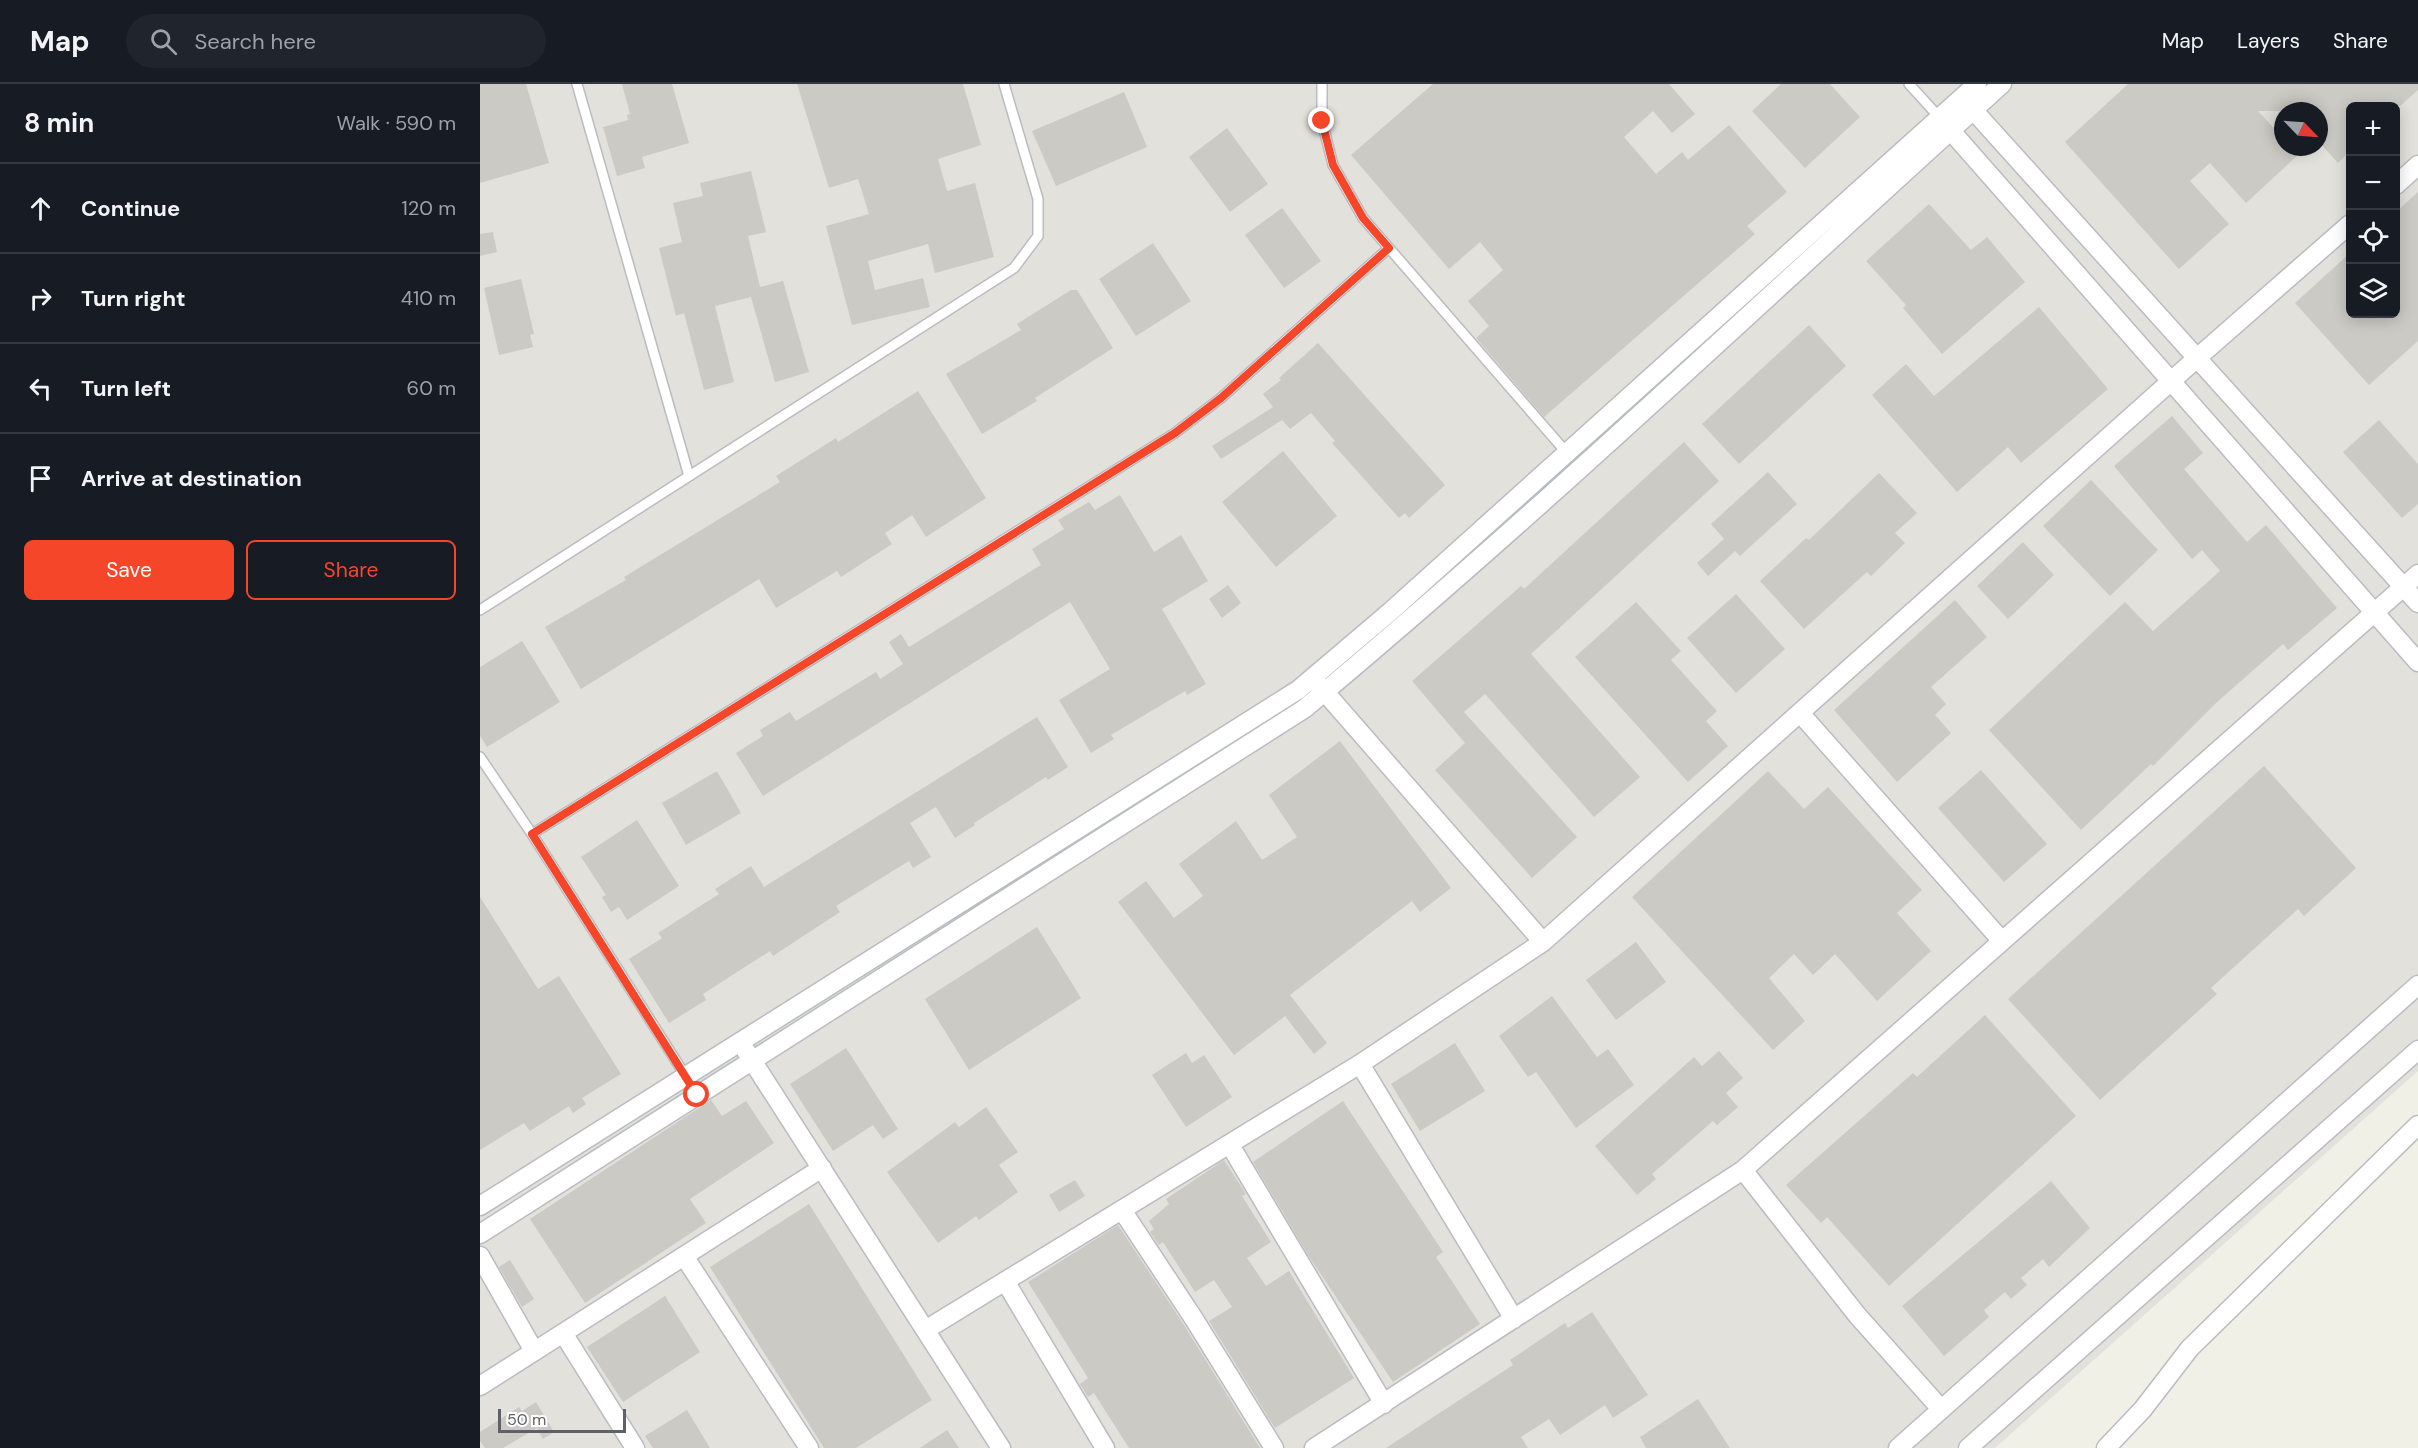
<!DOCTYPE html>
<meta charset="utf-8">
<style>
:root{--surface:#171b24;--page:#20242c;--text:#f1f3f6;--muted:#9ea1a6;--line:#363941;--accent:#f54629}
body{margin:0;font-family:"DM Sans",sans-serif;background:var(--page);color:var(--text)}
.controls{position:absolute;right:18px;top:18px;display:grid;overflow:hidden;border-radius:9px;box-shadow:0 3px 15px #0003}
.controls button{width:54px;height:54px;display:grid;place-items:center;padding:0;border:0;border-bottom:2px solid var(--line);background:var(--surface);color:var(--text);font:30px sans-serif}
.compass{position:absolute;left:1794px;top:18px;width:54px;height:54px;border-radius:50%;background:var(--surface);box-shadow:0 3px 15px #0003;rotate:115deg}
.scale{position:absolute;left:18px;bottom:15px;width:128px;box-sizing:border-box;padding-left:6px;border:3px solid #5e6268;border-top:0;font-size:16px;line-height:21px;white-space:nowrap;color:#5e6268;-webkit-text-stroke:4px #fff;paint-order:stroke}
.stop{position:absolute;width:18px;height:18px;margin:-14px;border:4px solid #f54629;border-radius:50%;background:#fff}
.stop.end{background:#f54629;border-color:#fff;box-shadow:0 2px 6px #0008}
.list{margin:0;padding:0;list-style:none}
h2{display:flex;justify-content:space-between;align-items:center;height:78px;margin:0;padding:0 24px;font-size:26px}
h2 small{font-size:20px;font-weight:400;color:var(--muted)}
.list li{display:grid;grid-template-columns:39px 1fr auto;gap:18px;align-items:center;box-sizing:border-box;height:90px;padding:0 24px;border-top:2px solid var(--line)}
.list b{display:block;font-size:22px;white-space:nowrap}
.list em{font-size:20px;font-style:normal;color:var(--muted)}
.actions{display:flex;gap:12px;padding:18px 24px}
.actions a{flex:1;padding:14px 0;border:2px solid var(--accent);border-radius:9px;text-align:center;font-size:21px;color:var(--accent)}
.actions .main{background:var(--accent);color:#fff}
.icon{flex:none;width:33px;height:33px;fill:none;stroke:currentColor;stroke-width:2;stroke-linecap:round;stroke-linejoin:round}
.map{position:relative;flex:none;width:1938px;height:1364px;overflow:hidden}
header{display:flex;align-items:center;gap:36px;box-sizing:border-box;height:84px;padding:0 30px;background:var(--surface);border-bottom:2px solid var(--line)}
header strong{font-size:28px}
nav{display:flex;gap:33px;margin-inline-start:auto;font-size:21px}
.search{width:420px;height:54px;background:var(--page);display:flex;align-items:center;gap:15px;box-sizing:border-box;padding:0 21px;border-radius:33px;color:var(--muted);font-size:22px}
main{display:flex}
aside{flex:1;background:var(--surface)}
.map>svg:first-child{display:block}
.industrial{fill:#e2e1db;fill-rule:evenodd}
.building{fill:#cccac4}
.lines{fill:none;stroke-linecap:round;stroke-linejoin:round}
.lane-casing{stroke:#b9bcc1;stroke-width:12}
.street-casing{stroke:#b9bcc1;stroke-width:21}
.lane{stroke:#fff;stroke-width:9}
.street{stroke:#fff;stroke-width:18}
.route{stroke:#f54629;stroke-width:8}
</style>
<header>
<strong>Map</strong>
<div class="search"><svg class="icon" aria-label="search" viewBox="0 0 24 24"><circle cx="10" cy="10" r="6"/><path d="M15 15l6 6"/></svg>Search here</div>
<nav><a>Map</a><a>Layers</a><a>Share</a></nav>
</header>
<main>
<aside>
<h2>8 min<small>Walk · 590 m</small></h2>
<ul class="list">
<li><svg class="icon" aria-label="ahead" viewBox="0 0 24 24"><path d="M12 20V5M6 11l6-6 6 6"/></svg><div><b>Continue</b></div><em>120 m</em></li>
<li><svg class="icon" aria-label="right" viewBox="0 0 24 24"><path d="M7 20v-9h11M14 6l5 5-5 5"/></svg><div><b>Turn right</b></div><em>410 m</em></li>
<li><svg class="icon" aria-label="left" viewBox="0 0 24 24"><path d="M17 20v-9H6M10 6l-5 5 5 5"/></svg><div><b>Turn left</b></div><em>60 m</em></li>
<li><svg class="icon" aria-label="arrive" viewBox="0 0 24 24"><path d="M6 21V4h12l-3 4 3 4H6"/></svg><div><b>Arrive at destination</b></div></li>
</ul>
<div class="actions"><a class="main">Save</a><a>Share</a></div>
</aside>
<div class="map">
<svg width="1938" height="1364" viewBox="0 0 1938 1364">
<rect width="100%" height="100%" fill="#f1f0e7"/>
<path class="industrial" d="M0,0H1938V987L1515,1364H0ZM1870,22H1916V230H1870ZM1803,27H1839V63H1803Z"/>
<path class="building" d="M0,0H46L69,79L0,99Z
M142,0H192L209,59L162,73L165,84L137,92L123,43L148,36L147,31L150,30Z
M317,0H483L501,61L458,75L467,107L495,99L514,173L455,189L448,160L388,177L395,206L443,194L450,223L372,241L346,142L389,130L378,95L349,104Z
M953,0H1189L1215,30L1192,49L1173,27L1144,53L1176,90L1202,68L1208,76L1249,41L1307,108L1267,142L1275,150L1064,333L996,254L1009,242L988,217L1023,186L1000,158L969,185L871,71Z
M1301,0H1350L1380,33L1325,84L1272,27Z
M1648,0H1938V6L1920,22H1870V67L1858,79L1839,58V27H1778L1803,54V63H1811L1818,71L1766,119L1730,79L1710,97L1749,140L1699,185L1585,58Z
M644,8L667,63L576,102L552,47Z
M747,44L788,100L750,128L709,73Z
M271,87L286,148L268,152L280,203L303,197L329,288L295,298L271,213L235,222L254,298L224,306L204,229L196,232L179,164L202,158L193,119L223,112L220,99Z
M1938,108V257L1889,301L1815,219L1870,169V230H1916V128Z
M1449,120L1491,166L1507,153L1545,198L1462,270L1423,224L1426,221L1386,177Z
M802,124L841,177L804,204L765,151Z
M13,148L17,168L0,172V150Z
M673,159L711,217L656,252L619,195Z
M41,195L54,250L50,251L53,263L19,271L4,204Z
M591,206H597L633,264L555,314L557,317L502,350L466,290L541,246L537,240Z
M1559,223L1628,305L1541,379L1528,363L1477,408L1392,311L1426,280L1454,312Z
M1329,241L1366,282L1259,380L1222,340Z
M838,259L965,401L929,434L925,429L919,434L852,359L855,357L831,329L810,345L802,336L741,375L732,362L793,323L783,310L801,296L799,294Z
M438,307L506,414L446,453L432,431L405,449L412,460L361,493L357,487L296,524L279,495L101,605L65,543L146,496L144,493L300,398L296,392L356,354L358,358Z
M1692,332L1723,369L1704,385L1767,458L1786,441L1857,524L1808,566L1803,560L1736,619L1673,682L1671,680L1601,746L1509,646L1645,518L1673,547L1740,487L1722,466L1712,475L1634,382Z
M1899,336L1938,380V420L1922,434L1863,368Z
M1204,358L1239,397L1051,570L1160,693L1114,733L1005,610L984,628L1097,753L1052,794L955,686L985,659L932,597L1041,502L1044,505Z
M803,367L857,432L796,483L742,418Z
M1288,388L1317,420L1260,472L1255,467L1228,492L1217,479L1244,455L1231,440Z
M1399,389L1437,429L1415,449L1425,459L1391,492L1387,488L1324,545L1280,497L1326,454L1329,456Z
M1611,396L1678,466L1630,512L1563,442Z
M640,411L674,468L701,451L728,497L682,525L726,600L707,611L705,607L631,651L634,655L611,669L579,616L630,585L590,518L283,712L256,669L283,652L280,646L310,628L316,637L396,588L400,595L423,580L409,558L421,550L429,563L561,481L552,465L584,445L578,436L609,418L615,426Z
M1543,458L1574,491L1528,535L1497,502Z
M748,501L761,519L742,534L729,515Z
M1256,510L1305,565L1256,609L1207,554Z
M1475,516L1507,553L1451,603L1466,620L1455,631L1471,649L1417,698L1354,626Z
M1156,518L1201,567L1191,576L1237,627L1226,637L1248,662L1208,698L1095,573Z
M42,557L80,618L7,663L0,652V583Z
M557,633L588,683L568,696L566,693L494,739L495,741L475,754L456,723L430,739L451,773L433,784L429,777L356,822L360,828L293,872L290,867L223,910L226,916L189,939L149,875L182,854L178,849L239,810L235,805L271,782L284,803Z
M860,657L971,804L940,828L932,817L810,911L847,959L834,970L805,932L754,971L638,818L666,797L694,834L723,812L699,780L756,737L782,776L817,753L789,711Z
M1784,682L1876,784L1824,832L1818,825L1731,904L1737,910L1620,1016L1528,915Z
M1501,686L1567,760L1524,798L1458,724Z
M237,687L261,729L206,761L182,719Z
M1288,687L1324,725L1348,703L1442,806L1417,829L1451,867L1397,917L1355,870L1333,891L1314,870L1289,894L1325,937L1293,966L1152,813Z
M157,736L199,802L147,836L139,823L131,828L122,813L126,811L101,773Z
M0,813L58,905L79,892L141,990L102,1014L106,1020L93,1029L89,1022L50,1047L44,1039L0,1066Z
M557,843L601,914L489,986L445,915Z
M1156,858L1186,898L1136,936L1106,896Z
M1072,912L1117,973L1128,965L1154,1001L1096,1044L1056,988L1048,993L1019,952Z
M1505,931L1596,1032L1409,1202L1347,1133L1341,1139L1306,1101L1433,989L1437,993Z
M975,959L1005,1007L940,1047L911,1000Z
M366,964L418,1045L403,1055L393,1041L353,1067L310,1000Z
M1239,967L1263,994L1246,1009L1258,1023L1237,1041L1233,1037L1172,1090L1176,1095L1157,1111L1115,1062L1214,973L1222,982Z
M706,969L712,979L724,971L752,1013L706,1043L672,991Z
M231,1016L242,1032L266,1017L294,1059L210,1115L226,1139L105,1219L50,1135Z
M863,1017L963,1168L956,1173L1000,1240L913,1298L828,1171L773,1078Z
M506,1023L538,1068L519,1081L538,1108L499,1136L496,1132L458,1159L407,1088L475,1038L479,1043Z
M744,1076L766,1110L762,1112L791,1158L767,1174L786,1202L809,1187L874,1294L795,1344L729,1237L752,1223L734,1196L715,1208L683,1158L679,1161L670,1148L674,1145L669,1137L689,1120L686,1115Z
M595,1096L605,1112L579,1128L569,1111Z
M1571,1097L1610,1144L1569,1183L1563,1175L1541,1194L1547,1201L1531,1215L1525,1208L1504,1226L1509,1233L1464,1272L1422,1222Z
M329,1120L452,1316L376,1364H344L230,1183Z
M638,1141L704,1241L780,1364H649L614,1309L608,1313L600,1300L608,1294L548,1198Z
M30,1176L54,1215L42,1223L19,1183Z
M185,1212L220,1268L143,1318L107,1263Z
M1112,1228L1168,1311L1133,1334L1125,1321L1080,1351L1069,1335L1041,1353L1048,1364H906L1033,1281L1030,1276L1085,1239L1088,1244Z
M1218,1315L1250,1364H1166L1160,1353Z
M56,1318L74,1348L63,1355L57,1344L23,1364H5L0,1357V1348L39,1323L42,1327Z
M207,1326L230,1364H173L165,1352Z
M467,1346L479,1364H440Z"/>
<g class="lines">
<defs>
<path id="lane" d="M97,0L209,392
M842,0V37L853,81L883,134L1086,368
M1429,0L1459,33
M0,526L534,184L558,152V115L524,0
M0,673L52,750L217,1010
M52,750L695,349L741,314L909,164"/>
<path id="street" d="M1485,17L1938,519
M1464,39L1938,578
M1916,101L1938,81
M837,599L1063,858
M1320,629L1522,857
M266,967L521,1364
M880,980L1034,1235
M750,1061L904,1320
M1263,1086L1377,1231L1461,1325
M0,1122L818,606L911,527L1497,0
M642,1126L714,1235L794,1364
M0,1150L824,625C1064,425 1290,209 1522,0
M0,1172L54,1267
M204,1172L329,1364
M525,1197L625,1364
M447,1245L880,980L1063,858L1717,274L1870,140
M83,1249L155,1364
M0,1302L342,1084
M834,1364L1263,1086L1938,490
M1418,1364L1938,901
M1488,1364L1938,966
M1626,1364L1663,1325L1710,1264L1938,1041"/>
</defs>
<use href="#lane" class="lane-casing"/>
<use href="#street" class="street-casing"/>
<use href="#lane" class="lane"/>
<use href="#street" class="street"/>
</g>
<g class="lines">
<path class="route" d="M217,1011L52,750L695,349L741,314L909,164L883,134L853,81L842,37"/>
</g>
</svg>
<div class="controls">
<button>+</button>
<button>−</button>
<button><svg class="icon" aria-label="locate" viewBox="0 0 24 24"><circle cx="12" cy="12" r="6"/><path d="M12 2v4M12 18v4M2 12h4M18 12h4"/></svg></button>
<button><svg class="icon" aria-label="layers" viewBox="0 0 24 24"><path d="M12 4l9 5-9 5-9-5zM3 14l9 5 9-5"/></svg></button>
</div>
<svg class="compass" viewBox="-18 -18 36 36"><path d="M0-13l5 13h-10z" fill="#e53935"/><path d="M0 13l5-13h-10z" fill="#9ea1a6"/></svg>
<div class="scale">50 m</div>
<div class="stop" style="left:217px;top:1011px"></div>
<div class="stop end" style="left:842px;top:37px"></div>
</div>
</main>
